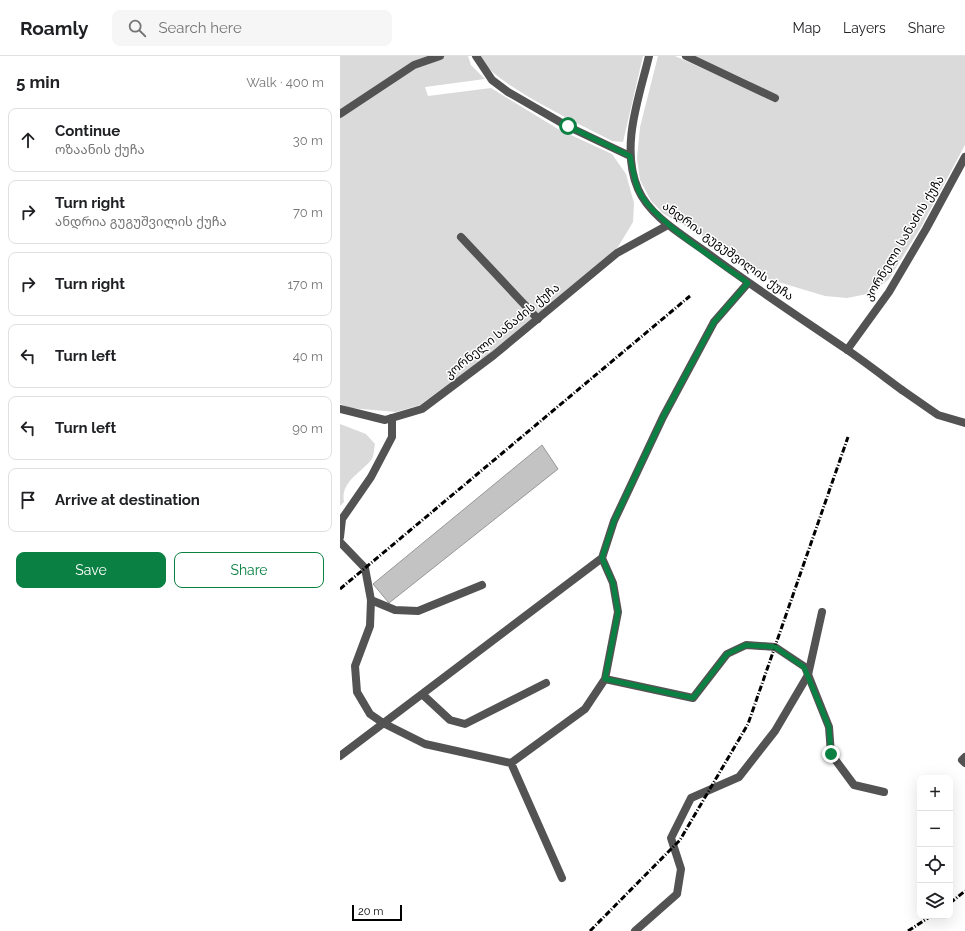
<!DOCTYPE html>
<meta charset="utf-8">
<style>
:root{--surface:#fff;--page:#f6f6f6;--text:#202124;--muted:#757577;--line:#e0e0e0;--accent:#0b8043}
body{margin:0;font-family:Raleway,"Noto Sans Georgian",sans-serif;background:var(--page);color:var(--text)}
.controls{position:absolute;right:12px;bottom:12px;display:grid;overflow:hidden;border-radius:8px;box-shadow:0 4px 16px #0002}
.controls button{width:36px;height:36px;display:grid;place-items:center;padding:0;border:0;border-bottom:1px solid var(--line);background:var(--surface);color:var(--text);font:20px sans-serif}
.scale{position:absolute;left:12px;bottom:10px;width:50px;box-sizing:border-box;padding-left:4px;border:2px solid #000;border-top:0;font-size:11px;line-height:14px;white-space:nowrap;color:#000;-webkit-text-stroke:3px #fff;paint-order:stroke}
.stop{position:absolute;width:12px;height:12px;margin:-9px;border:3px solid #0b8043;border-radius:50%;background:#fff}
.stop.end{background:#0b8043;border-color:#fff;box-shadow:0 1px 4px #0008}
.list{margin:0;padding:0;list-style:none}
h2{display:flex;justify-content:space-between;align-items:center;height:52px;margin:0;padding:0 16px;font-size:17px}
h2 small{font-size:13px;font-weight:400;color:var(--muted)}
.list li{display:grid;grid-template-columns:26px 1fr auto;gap:12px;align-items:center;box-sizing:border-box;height:64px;margin:0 8px 8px;padding:0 8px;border:1px solid var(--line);border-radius:8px}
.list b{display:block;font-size:15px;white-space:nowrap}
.list p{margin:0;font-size:13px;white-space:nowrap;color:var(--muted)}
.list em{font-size:13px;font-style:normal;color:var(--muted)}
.actions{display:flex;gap:8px;padding:12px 16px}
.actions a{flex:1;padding:9px 0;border:1px solid var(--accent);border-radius:8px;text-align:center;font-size:14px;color:var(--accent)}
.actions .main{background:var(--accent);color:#fff}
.icon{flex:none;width:22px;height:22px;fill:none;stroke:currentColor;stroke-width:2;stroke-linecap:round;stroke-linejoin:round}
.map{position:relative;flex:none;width:625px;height:875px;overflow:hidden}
header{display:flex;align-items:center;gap:24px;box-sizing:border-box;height:56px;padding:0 20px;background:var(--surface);border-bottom:1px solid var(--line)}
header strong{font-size:19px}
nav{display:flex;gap:22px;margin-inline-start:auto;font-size:14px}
.search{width:280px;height:36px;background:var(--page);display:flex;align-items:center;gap:10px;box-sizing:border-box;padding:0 14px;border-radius:8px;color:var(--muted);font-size:15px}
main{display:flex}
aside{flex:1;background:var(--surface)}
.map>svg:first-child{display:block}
.green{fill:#dadada}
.building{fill:#c3c3c3;stroke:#979797}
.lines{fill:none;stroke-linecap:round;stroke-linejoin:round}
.lane{stroke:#535353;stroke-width:8}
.street{stroke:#535353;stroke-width:8}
.rail{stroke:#000;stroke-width:3;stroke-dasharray:6 2 1 2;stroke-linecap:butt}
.route{stroke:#0b8043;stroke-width:5}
.labels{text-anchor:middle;stroke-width:3;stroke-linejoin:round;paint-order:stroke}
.street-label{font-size:12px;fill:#000;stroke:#fff}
</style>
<header>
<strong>Roamly</strong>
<div class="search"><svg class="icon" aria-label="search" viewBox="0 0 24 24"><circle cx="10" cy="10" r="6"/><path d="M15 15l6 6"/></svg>Search here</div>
<nav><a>Map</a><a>Layers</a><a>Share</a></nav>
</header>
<main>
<aside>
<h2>5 min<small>Walk · 400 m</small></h2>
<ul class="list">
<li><svg class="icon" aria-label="ahead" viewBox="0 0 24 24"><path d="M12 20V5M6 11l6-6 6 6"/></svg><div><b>Continue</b><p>ოზაანის ქუჩა</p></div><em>30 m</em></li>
<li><svg class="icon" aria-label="right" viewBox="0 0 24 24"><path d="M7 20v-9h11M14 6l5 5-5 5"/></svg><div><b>Turn right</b><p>ანდრია გუგუშვილის ქუჩა</p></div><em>70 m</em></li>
<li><svg class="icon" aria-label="right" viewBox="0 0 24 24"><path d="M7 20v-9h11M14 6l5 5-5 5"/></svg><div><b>Turn right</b></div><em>170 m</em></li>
<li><svg class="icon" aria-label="left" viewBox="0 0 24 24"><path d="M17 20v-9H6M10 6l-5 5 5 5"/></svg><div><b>Turn left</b></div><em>40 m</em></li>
<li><svg class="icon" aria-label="left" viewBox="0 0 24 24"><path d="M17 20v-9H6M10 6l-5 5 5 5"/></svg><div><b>Turn left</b></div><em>90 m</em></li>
<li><svg class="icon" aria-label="arrive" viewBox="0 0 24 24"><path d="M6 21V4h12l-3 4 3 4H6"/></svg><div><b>Arrive at destination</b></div></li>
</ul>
<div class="actions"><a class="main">Save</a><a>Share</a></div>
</aside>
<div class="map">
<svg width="625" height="875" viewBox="0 0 625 875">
<rect width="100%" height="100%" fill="#fff"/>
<path class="green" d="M0,0H128L131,9L145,23L85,31L88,40L151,32L218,73L272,98L286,118L294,147L293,166L278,191L149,298L80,349L56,356L10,352L0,348Z
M139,0H303L283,86L272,85C242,69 152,28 139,0Z
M318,0H335L408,33L411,26L355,0H625V89L581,171L549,223L532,237L507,242L485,240L425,222L384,192L324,158L311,145L300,124L297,102L300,71Z
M0,368L26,378L35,388C34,392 34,399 32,403C21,417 0,426 4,446L0,450Z"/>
<path class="building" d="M202,389L218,413L49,547L33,528Z"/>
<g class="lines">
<path class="lane" d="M346,0L435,42
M0,58L74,9L100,0
M121,181L198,263
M562,334L598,359L625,367
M0,481L2,463L31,421L52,381V362
M0,486L25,512L31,544L30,570L15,610L17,636L30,658L43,667L85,688L171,707L245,653L265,623L278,556L273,527L262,502
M31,544L55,554L78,555L142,529
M265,623L353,642L387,598L406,589L435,591L465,611L489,671L491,698L514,729L544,736
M82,638L110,664L125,668L206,627
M0,700L262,502L274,465L323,361L374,266L408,227
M625,701L622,704L625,707
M171,707L222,822"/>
<path class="street" d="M136,0L152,24L168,36L227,70L290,100
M309,0C299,42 280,91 298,133C310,161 343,179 366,196C412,230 459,261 506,293C525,306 543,320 562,334
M507,294L549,236L586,173L625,101
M0,353L45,364L82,353L154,299L277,197L328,169
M295,875L337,838L341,813L331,782L351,742L399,721L435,675L468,619L482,556"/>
<path class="rail" d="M0,533L350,240
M610,847L625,835
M250,875L340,784L408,668L508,381
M568,875L591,860"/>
</g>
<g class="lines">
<path class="route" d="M228,70L290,100C292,110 294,122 298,133C309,162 381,207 408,227L374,266L323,361L274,465L262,502L273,527L278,556L265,623L353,642L387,598L406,589L435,591L464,611L489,671L491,698"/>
</g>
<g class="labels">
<g class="street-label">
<text transform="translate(564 182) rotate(-59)" y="4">კორნელი სანაძის ქუჩა</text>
<text transform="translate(388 195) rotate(36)" y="4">ანდრია გუგუშვილის ქუჩა</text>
<text transform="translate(162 275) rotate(-39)" y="4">კორნელი სანაძის ქუჩა</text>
</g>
</g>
</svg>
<div class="controls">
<button>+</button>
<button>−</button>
<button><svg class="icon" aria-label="locate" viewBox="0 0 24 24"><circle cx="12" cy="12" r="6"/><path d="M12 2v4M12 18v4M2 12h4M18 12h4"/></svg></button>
<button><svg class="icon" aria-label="layers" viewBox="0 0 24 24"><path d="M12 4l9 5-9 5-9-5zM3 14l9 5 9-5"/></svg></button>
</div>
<div class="scale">20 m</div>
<div class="stop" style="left:228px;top:70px"></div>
<div class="stop end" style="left:491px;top:698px"></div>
</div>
</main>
